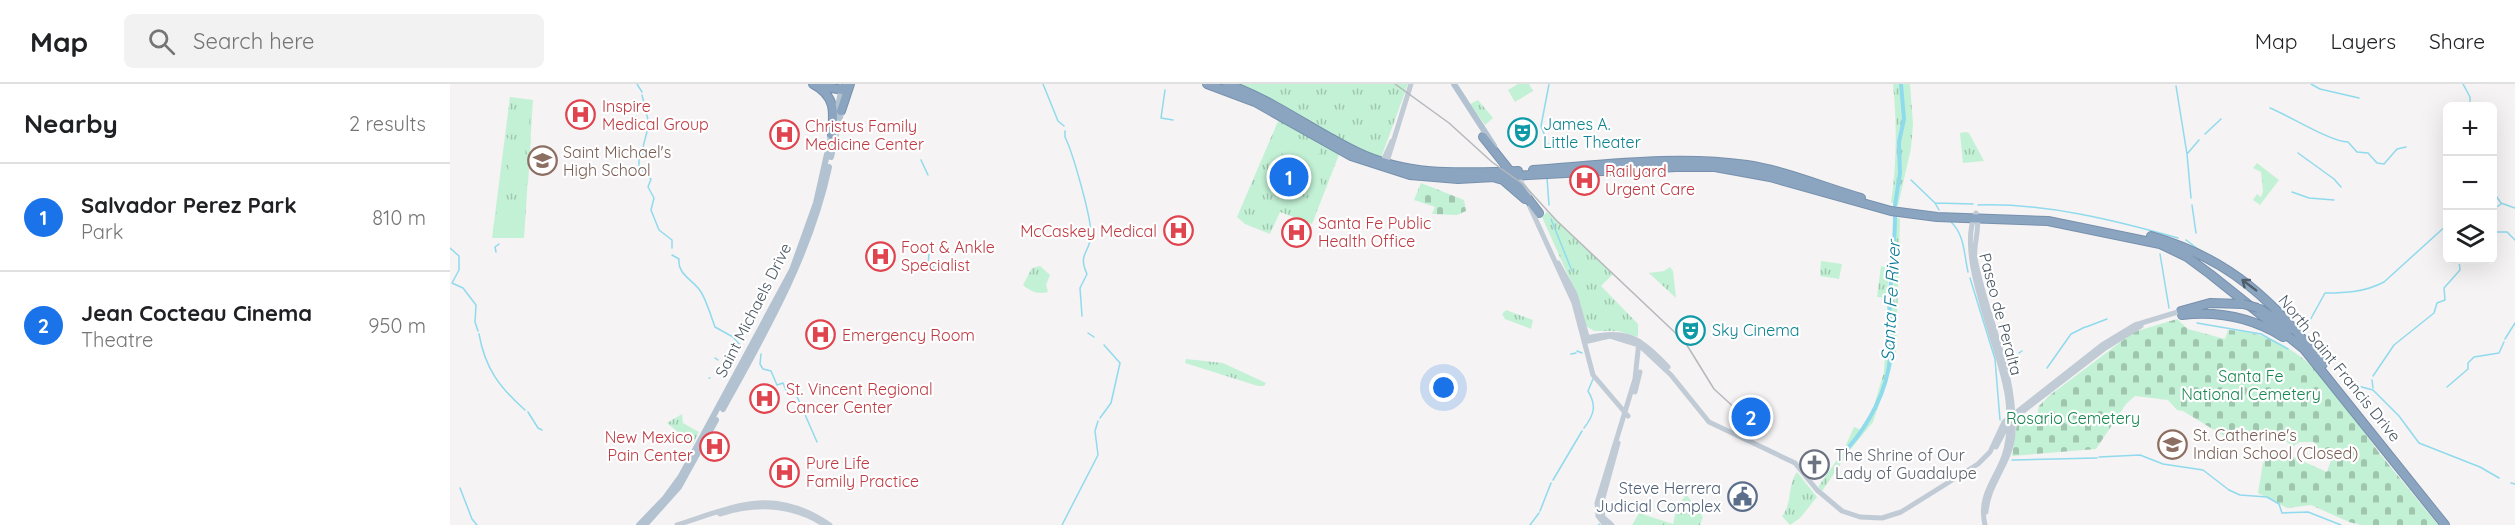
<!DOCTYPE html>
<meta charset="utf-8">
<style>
:root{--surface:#fff;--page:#f2f2f2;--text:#202124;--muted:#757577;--line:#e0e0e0;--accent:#1a73e8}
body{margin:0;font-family:Quicksand,sans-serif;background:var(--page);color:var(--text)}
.controls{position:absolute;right:18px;top:18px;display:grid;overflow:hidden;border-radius:9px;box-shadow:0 6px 24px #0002}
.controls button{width:54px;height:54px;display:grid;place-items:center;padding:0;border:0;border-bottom:2px solid var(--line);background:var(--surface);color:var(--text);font:30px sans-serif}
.you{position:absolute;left:994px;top:304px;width:21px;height:21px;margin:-15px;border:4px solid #fff;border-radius:50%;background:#1a73e8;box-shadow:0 0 0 9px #1a73e833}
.badge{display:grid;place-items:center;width:39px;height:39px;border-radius:50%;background:var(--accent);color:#fff;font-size:20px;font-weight:700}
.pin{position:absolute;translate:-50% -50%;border:3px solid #fff;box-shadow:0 2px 6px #0006}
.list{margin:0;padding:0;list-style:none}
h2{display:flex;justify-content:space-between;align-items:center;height:78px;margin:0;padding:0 24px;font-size:26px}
h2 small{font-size:20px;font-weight:400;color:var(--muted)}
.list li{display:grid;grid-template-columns:39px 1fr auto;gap:18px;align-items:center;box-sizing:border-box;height:108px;padding:0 24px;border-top:2px solid var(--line)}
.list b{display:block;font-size:22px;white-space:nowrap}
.list p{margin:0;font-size:20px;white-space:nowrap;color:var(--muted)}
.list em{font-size:20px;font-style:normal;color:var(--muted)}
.icon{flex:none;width:33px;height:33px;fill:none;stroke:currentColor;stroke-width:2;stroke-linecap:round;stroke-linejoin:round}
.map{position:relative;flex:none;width:2065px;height:441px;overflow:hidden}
header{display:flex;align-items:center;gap:36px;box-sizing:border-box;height:84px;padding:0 30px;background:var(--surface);border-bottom:2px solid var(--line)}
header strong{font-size:28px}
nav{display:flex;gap:33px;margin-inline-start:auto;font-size:21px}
.search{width:420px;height:54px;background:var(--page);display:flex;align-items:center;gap:15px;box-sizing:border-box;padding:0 21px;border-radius:9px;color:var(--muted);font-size:22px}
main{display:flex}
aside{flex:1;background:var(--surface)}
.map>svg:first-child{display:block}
.grass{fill:url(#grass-tufts)}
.cemetery{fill:url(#cemetery-stones)}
.garden{fill:#c3f1d5;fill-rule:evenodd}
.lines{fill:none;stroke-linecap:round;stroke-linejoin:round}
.stream{stroke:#90daee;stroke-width:1.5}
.river{stroke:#90daee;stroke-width:4}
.highway-casing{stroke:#7690ad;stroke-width:10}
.secondary{stroke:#c1cbd6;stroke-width:5}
.primary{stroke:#b3c2d1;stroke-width:6}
.highway{stroke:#8ba5c1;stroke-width:8}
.rail{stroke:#b5b8bd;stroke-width:1.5}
.highway-bridge-casing{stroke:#7690ad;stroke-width:10;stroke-linecap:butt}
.highway-bridge{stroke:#8ba5c1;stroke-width:8}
.oneway{stroke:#505e6b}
.labels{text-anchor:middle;stroke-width:4.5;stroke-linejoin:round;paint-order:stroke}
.health-label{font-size:16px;fill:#be3a42;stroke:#fff;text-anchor:start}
.culture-label{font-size:16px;fill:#0d838f;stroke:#fff;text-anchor:start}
.education-label{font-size:16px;fill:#785e54;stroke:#fff;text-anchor:start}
.street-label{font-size:16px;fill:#4a5661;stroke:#fff}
.park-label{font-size:16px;fill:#17864f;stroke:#fff}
.worship-label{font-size:16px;fill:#5b616d;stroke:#fff;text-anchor:start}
.service-label{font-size:16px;fill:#4e5e75;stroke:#fff;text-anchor:end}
.water-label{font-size:18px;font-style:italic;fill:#0c7c9b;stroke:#fff}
</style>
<header>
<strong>Map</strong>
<div class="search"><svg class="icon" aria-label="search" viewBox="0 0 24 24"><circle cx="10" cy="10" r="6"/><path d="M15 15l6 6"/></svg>Search here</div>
<nav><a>Map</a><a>Layers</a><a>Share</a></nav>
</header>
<main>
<aside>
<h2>Nearby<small>2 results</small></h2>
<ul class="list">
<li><span class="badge">1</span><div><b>Salvador Perez Park</b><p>Park</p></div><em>810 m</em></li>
<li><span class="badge">2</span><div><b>Jean Cocteau Cinema</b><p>Theatre</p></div><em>950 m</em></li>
</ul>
</aside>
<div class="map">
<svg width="2065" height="441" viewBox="0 0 2065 441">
<defs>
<pattern id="grass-tufts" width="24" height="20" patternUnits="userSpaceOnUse" patternTransform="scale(1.5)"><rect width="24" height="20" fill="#c3f1d5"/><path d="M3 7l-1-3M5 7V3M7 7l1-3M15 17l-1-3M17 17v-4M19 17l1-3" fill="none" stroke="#a0c6b0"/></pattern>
<pattern id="cemetery-stones" width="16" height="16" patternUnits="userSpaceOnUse" patternTransform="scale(1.5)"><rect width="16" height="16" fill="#c3f1d5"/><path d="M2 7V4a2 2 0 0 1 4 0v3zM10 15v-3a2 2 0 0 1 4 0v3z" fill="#a0c6b0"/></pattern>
</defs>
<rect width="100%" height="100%" fill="#f5f3f3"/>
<path class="grass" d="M781,0H958L931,74L890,68L862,140L830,128L820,150L795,140L787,133L829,35Z
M1068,0H1079L1083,7L1065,18L1058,6Z
M1443,0H1460L1463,40L1461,64L1448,122L1441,118C1447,80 1447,39 1443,0Z
M60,13L83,16L74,154H42Z
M1028,16L1043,34L1035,41L1020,20Z
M1516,48L1519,49L1534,77L1513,79L1510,49Z
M1807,79L1829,96L1810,121L1803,116L1807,110L1811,113L1813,107L1811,88L1803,84Z
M1097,128L1163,190L1151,202L1188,240V253L1168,247H1144L1136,242L1126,209L1092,133Z
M1443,132L1450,135L1446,269L1423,338L1400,366L1395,363L1404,343L1411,346L1422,328L1434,288L1438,206L1444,174Z
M1371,177L1392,180L1389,195L1370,192Z
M590,182L600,191L596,201L598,208C588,211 580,207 573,201L582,184Z
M1431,182L1440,184L1436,214L1427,213Z
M1220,183L1223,187L1226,214L1199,189L1214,187Z
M1056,226L1083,236L1081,245L1055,235L1052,230Z
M736,275L773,279L816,299L814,302H808L735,279Z
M232,330L233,339L249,348L243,360L217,339Z
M1394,366L1398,369L1372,407L1368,403Z
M1347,388L1367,413L1350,434L1340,441L1332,432C1343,419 1337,401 1347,388Z
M1236,410L1253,433L1250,441H1182L1189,429L1223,440L1226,427L1220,424L1223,417L1229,421Z"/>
<path class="cemetery" d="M971,99L1014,116L1016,127L1007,131L982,130L985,123L964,116Z
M1727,235L1738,245L1775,255L1778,246C1856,249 1889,314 1930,370C1949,394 1969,417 1988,441H1911L1899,438L1861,421L1837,424L1808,409L1813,379L1825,369L1841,372L1877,388L1881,376L1871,369L1864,358H1850L1843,362L1835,357L1795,351L1789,355L1774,352L1733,327L1727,326L1718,316L1685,312L1676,320L1646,365L1562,372L1567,339L1587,330L1589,322L1599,312L1684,248Z"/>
<path class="garden" d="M68,24L80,25L79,46L58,44L59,30Z
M63,48L71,47L81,53L78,100L67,103L58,100C50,89 52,55 63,48ZM70,49L78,57L76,93L71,100L72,95H59L60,99C52,90 54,59 62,50Z
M836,49L871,64L863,83L829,68Z
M59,56L76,57L74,94L58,93Z
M857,85C871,89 875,101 869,114L851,106Z
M850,111L867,119L861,129L848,135L841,131L846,112Z
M52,118L76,119L74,148L43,147L48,121Z"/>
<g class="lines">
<path class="stream" d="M187,0L192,8
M593,0L608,37L614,42
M1861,0L1870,5L1909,14
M2013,0L2020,13V22
M1726,2L1737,70
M715,6L711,34L723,36
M192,11L199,40L193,63L196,65L189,76V83L201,95L198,103L204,114L201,126L209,146L222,156V164
M1820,24C1840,32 1881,58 1898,58L1907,68L1918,69L1927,79L1934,80L1947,65L1956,63
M615,47V53C623,69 641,133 641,150C641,168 627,169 637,190L630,204L632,232
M1755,50L1771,35
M1098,60L1091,42L1099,0
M1848,69L1884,95L1891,103
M471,76L478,91
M1097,94L1099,121
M1461,96L1485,119L1523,120
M2042,106L2051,119L2065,124
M1842,108L1859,114L1884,116
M1741,114L1737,70L1749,56
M1485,119L1489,126
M1528,121C1596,119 1664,136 1728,154
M1742,121L1746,149
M2042,126L2051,120
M1101,135L1122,187
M1500,137C1515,150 1514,171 1518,188
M2042,148H2057L2065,156
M1736,156L1752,168
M0,164L9,172V186L2,199L13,204L26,221L25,238L28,247
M46,168L45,163L49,160
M479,170L478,180L485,184
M1710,170L1719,224
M222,171L229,175C227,191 244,196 251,208C257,218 261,232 265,243L283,253L291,262
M1789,190L1798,196
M1520,194L1545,275L1550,336
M1802,199L1837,230
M1859,238L1875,209C1896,209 1915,208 1934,198L1998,140
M1747,239L1811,250L1838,265
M1636,243L1657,235
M638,249L644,253
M29,250C35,284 49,303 75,326
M2055,255L2065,239
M1127,267L1132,269
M1569,269L1572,267
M311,270L310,280L313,285L321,287L327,301L333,299L336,306L346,310L367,358
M1121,270L1126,269
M265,274L268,276
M281,284V283
M1597,284L1621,250L1635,243
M1923,292L1944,261L1984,229L1987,219L1995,216L1994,204L2010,186L2009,176
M259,294H260
M1922,296L1923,304
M1897,299L1923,306L1949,332L1969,359L2030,383L2049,394
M1997,303L2018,285V279L2024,273L2049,269L2054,258
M78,328L88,344L92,346
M650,334L661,319L670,279L654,261
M1134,344C1144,331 1147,322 1138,307L1143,295
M1649,373L1690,371L1713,380L1753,386L1779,406L1790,411L1817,413L1829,420L1832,429L1858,428L1891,441
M1562,376L1647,374
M1103,396L1132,347
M2061,399L2065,400
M10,404L22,435L27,441
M1090,427L1101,399
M1149,440L1150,441
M612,441L648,371L645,347L648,337
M1080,441L1089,429"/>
<path class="river" d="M1449,58L1454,35L1451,0
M1445,121L1450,89L1449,59
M1398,364C1419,340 1437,307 1440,274C1442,252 1438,231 1440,209C1442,183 1445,158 1445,131"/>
<defs>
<path id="highway" d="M363,0C386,12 384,28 382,51
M757,0L805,18L901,72L960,91L1008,95L1226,83H1265L1320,93L1441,127L1487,133L1598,137L1710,160L1737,173L1760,190L1854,265L1995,441
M777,0C823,16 863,47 907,68C959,93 1012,89 1068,87
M371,2L393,6L397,0
M391,27L400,0
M1033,53L1060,87
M1083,86C1154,81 1226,71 1297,81C1336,87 1373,103 1411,114
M1059,90L1089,129
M1046,94L1053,96L1075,115
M1701,152C1779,174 1825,218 1873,280
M1810,225L1840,245
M1731,227L1760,219L1793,220
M1732,231C1768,227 1803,234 1833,253"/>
</defs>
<use href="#highway" class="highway-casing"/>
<path class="secondary" d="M932,79L942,57
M936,81L961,0
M1066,91L1079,110
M1080,123L1124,219L1143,291L1178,332
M1526,129C1504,172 1553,267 1558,317C1560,335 1560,355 1554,372C1545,397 1528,412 1535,441
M1527,133C1530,147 1523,160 1525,174C1536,234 1566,287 1563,350C1561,379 1538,399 1536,428
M1108,179L1125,210L1138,256
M1137,254C1176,244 1191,254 1218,283
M1134,258L1160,252L1189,261L1221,291L1259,338L1345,379L1367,406L1392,427L1410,433L1432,434L1451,428L1528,380L1540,368L1554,338L1652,261L1685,241L1731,227
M1185,308L1190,288
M1546,363L1559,338L1654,265L1691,242
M270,430C305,419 341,420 373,440
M227,441C286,422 323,402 380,441
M1155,441L1148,432L1147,419L1185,295L1189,257
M1162,441L1153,433L1151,421L1168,359"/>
<path class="primary" d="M1004,0L1044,62
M385,35L392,4
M381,73L392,24
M273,325C316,247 360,171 379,83
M189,441L215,414L231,392L342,186L366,119L382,48
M195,441L229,403L266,336"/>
<use href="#highway" class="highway"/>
<path class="rail" d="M945,0L999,39L1042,78L1074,101L1106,136L1235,258L1264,305L1299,337"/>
<defs>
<path id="highway-bridge" d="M1793,220L1808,224"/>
</defs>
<use href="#highway-bridge" class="highway-bridge-casing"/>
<use href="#highway-bridge" class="highway-bridge"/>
</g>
<defs><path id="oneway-shaft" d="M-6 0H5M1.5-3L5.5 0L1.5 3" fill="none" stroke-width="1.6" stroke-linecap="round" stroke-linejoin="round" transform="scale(1.5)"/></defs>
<use class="oneway" href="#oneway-shaft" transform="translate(1799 201) rotate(-143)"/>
<defs>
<symbol id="hospital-ring" viewBox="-11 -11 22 22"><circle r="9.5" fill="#fff" stroke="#e0444e" stroke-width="1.5"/><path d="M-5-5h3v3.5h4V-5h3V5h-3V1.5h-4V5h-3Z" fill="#e0444e"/></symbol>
<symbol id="theatre-ring" viewBox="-11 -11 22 22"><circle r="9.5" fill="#fff" stroke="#0f9aa8" stroke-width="1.5"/><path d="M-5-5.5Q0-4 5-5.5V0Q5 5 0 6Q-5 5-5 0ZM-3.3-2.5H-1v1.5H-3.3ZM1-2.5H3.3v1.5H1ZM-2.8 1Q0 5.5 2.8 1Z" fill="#0f9aa8"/></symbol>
<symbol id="school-ring" viewBox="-11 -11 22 22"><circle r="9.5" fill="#fff" stroke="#8d6e63" stroke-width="1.5"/><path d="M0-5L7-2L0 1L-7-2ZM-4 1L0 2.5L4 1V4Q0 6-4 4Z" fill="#8d6e63"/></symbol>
<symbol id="church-ring" viewBox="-11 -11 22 22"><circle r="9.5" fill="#fff" stroke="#6b7280" stroke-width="1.5"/><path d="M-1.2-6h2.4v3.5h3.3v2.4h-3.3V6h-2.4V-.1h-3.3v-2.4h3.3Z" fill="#6b7280"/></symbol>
<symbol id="civic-ring" viewBox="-11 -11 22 22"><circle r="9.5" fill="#fff" stroke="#5c6f8a" stroke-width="1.5"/><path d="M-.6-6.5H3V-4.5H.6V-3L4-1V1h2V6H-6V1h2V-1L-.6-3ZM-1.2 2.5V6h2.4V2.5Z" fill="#5c6f8a"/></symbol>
</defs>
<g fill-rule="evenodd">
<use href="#hospital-ring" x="114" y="14" width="33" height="33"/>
<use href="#theatre-ring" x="1056" y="32" width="33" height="33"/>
<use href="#hospital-ring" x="318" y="34" width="33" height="33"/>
<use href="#school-ring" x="76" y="60" width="33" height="33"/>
<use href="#hospital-ring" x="1118" y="80" width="33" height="33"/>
<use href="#hospital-ring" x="712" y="130" width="33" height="33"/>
<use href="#hospital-ring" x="830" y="132" width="33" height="33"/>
<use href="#hospital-ring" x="414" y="156" width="33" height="33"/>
<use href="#theatre-ring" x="1224" y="230" width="33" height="33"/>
<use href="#hospital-ring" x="354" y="234" width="33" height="33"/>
<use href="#hospital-ring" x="298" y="298" width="33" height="33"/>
<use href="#school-ring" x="1706" y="344" width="33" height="33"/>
<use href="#hospital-ring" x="248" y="346" width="33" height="33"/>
<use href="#church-ring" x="1348" y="364" width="33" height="33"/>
<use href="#hospital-ring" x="318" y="372" width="33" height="33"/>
<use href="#civic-ring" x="1276" y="396" width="33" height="33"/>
</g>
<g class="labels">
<g class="health-label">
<text x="152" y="28">Inspire<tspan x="152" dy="18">Medical Group</tspan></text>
<text x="355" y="48">Christus Family<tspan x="355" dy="18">Medicine Center</tspan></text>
<text x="1155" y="93">Railyard<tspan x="1155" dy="18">Urgent Care</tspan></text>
<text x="868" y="145">Santa Fe Public<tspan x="868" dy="18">Health Office</tspan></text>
<text x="707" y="153" text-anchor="end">McCaskey Medical</text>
<text x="451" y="169">Foot &amp; Ankle<tspan x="451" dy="18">Specialist</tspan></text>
<text x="392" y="257">Emergency Room</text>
<text x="336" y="311">St. Vincent Regional<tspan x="336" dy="18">Cancer Center</tspan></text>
<text x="243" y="359" text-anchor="end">New Mexico<tspan x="243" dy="18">Pain Center</tspan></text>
<text x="356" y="385">Pure Life<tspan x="356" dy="18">Family Practice</tspan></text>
</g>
<g class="culture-label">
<text x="1093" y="46">James A.<tspan x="1093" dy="18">Little Theater</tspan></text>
<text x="1262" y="252">Sky Cinema</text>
</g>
<g class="education-label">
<text x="113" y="74">Saint Michael's<tspan x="113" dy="18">High School</tspan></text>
<text x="1743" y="357">St. Catherine's<tspan x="1743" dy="18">Indian School (Closed)</tspan></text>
</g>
<g class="street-label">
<text transform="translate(303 226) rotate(-63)" y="6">Saint Michaels Drive</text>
<text transform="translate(1551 230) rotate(75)" y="6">Paseo de Peralta</text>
<text transform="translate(1890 284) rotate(51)" y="6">North Saint Francis Drive</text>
</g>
<g class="park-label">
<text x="1801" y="298">Santa Fe<tspan x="1801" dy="18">National Cemetery</tspan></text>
<text x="1623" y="340">Rosario Cemetery</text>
</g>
<g class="worship-label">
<text x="1385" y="377">The Shrine of Our<tspan x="1385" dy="18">Lady of Guadalupe</tspan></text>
</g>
<g class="service-label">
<text x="1271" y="410">Steve Herrera<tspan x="1271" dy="18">Judicial Complex</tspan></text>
</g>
<g class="water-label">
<text transform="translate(1441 217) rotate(-87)" y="6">Santa Fe River</text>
</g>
</g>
</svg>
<div class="controls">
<button>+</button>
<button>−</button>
<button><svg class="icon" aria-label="layers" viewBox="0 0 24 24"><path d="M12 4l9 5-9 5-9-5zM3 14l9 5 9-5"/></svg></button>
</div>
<div class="you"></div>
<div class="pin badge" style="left:839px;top:93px">1</div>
<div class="pin badge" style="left:1301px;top:333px">2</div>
</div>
</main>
